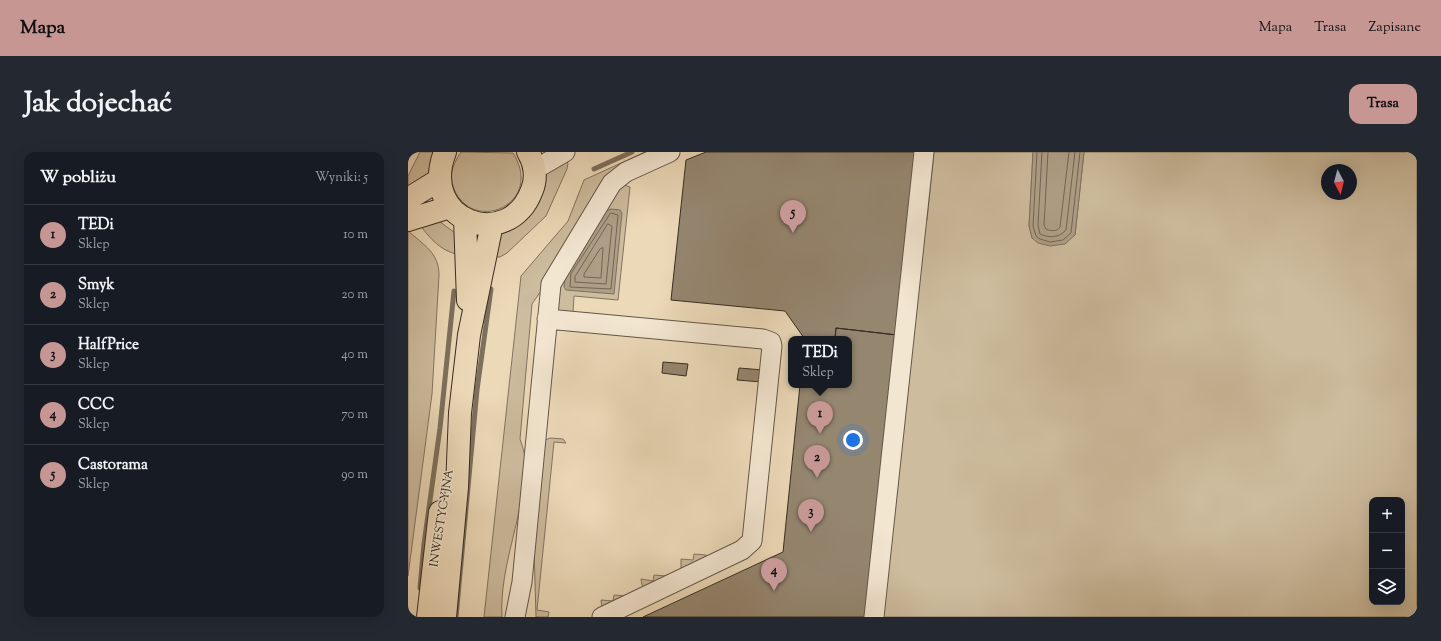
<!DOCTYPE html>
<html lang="pl">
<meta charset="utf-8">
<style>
:root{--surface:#171b24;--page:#242831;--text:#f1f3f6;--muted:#9ea1a6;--line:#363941;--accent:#c59692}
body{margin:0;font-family:"Sorts Mill Goudy",serif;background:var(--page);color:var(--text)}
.controls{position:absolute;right:12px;bottom:12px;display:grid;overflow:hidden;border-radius:8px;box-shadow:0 4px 16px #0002}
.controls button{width:36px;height:36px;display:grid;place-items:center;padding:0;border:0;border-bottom:1px solid var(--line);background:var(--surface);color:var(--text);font:20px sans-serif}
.compass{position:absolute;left:913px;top:12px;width:36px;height:36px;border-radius:50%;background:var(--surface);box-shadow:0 4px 16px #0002;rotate:173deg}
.you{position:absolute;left:445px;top:288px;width:14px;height:14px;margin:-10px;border:3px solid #fff;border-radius:50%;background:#1a73e8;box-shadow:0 0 0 6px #1a73e833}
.badge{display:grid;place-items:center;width:26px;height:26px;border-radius:50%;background:var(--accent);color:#111;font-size:13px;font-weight:700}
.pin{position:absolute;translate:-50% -33px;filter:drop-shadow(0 1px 2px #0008)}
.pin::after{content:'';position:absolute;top:21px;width:14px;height:12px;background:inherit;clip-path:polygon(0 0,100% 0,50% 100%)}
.popup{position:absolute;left:380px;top:184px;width:64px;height:52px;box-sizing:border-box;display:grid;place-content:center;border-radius:8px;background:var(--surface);filter:drop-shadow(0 1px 3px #0005);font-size:13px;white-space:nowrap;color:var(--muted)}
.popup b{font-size:15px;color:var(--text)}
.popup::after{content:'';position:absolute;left:50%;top:100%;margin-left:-8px;border:8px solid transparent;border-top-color:var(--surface)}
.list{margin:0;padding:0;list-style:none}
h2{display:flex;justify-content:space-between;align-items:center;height:52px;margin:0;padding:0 16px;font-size:17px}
h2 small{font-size:13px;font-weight:400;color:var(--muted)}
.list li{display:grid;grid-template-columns:26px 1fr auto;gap:12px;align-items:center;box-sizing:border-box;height:60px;padding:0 16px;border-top:1px solid var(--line)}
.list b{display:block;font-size:15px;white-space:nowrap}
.list p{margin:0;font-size:13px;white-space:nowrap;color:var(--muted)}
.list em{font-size:13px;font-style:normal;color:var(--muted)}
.icon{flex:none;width:22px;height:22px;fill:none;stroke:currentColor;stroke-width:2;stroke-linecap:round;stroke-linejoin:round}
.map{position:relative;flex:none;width:1009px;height:465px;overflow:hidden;border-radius:12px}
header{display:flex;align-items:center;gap:24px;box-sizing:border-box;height:56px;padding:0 20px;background:var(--accent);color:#111}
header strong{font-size:19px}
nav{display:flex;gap:22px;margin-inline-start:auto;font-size:14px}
.intro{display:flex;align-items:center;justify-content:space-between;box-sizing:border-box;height:96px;padding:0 24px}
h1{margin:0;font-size:28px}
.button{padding:10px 18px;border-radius:12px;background:var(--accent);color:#111;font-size:14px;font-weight:700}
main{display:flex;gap:24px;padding:0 24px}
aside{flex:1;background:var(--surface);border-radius:12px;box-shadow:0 4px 16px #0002}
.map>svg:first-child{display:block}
.green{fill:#cdbc9e;stroke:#827460;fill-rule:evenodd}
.water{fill:#ae9e85;stroke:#7e705d}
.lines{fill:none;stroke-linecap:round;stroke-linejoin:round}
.shore{stroke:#726554;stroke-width:1}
.stream{stroke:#7e705d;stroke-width:5}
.building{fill:#958670;stroke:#372c22}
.minor-casing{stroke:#645748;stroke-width:21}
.major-casing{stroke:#372c22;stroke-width:24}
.minor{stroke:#f3e6d1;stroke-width:19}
.major{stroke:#ecd9b8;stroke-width:22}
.labels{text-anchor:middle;stroke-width:3;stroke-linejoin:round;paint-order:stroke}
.street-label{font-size:12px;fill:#372c22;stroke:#f3e6d1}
</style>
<header>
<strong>Mapa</strong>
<nav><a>Mapa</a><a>Trasa</a><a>Zapisane</a></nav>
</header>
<div class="intro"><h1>Jak dojechać</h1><a class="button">Trasa</a></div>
<main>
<aside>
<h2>W pobliżu<small>Wyniki: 5</small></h2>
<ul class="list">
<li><span class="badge">1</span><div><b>TEDi</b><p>Sklep</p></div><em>10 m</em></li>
<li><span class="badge">2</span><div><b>Smyk</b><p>Sklep</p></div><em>20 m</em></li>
<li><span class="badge">3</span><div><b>HalfPrice</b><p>Sklep</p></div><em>40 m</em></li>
<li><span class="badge">4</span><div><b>CCC</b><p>Sklep</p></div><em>70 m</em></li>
<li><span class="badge">5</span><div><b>Castorama</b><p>Sklep</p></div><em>90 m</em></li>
</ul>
</aside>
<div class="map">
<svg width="1009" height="465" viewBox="0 0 1009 465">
<rect width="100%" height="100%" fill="#ecd9b8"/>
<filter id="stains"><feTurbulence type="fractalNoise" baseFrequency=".005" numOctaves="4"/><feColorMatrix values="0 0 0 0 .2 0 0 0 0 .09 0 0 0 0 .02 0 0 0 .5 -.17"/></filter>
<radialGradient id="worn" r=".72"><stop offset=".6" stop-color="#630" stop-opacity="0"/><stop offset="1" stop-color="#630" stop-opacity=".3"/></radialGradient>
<path class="green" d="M12,0H28L18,28L0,42V24Z
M53,0L105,1C137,52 65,83 46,37C40,24 45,12 53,0Z
M237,0H248L219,13L124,152L112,287C114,293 117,301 117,308C118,361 91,412 94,465H76L113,124L160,69L176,28Z
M526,0H625L621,74L624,86L667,83L676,0H1009V465H473L513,78L519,68ZM919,18H943V42H919ZM964,348H994V450H964Z
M157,6L160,11L159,17L138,64L99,101L92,105H83L89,84L135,27L140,18Z
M216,33L222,35L210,148L166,144L165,160L148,158L146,138L209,35Z
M31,69L47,81L54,103C34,101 21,86 10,70Z
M0,79C16,93 31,101 31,123L24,242L0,424Z
M142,286L155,287L158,291L146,290L129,458L141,460L140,465H128L126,395L137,288Z
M286,402L298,403V409L273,418V407L285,408Z
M246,423L258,424L257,428L237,436L234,433L233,427L245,429Z
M206,443L218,444L194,456L193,448L205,449Z"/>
<path class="water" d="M625,0H676L667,83L657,92L642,94L630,91L624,86L621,74Z
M203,57L212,58L214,61L206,142L158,138L156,135L157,125L198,59Z"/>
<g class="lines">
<path class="shore" d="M629,0L625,74L628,84L632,87L642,90L655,88L663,81L672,0
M634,0L630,73L632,82C641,86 651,86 658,78L667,0
M640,0L636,73L638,77C642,79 649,80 652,75L661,0
M203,61L210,63L203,137L162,135L163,122Z
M200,72L204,74L198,132L167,130V125Z
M195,96L193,126L176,125V122L192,97Z"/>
<path class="stream" d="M186,17L224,0
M12,436L16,392L32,276L46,139
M48,465L69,238L83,137"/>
</g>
<path class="building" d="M298,0H507L489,183L428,176L427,187L396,186L377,159L263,148L278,8Z
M428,176L489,183L460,465H235L375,400L392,233H441V187H427Z
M255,210L280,212L278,224L254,221Z
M331,216L355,218L354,230L329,228Z"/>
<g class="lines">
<defs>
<path id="minor" d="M126,18L157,0
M139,167L355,187L363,190L364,194L344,389L334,398L194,465
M107,465L114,430L143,132L204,31L218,20L262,0
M466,465L516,0"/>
<path id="major" d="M37,0C10,70 101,101 124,38C129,26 127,11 120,0
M0,47L31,28
M57,67L60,148
M0,68L42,55
M20,465L32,360
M37,465L49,335L52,261L61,183L84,72"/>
</defs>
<use href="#minor" class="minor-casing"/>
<use href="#major" class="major-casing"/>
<use href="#minor" class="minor"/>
<use href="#major" class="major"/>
</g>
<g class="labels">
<g class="street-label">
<text transform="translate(33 366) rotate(-81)" y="4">INWESTYCYJNA</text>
</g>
</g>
<rect width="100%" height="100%" filter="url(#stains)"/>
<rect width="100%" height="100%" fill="url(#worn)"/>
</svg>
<div class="controls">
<button>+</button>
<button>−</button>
<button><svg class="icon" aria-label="layers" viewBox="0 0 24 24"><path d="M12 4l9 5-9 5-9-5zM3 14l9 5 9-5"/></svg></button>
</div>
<svg class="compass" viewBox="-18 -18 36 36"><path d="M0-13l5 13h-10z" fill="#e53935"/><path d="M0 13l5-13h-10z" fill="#9ea1a6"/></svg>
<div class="you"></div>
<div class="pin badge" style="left:412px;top:282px">1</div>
<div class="popup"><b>TEDi</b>Sklep</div>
<div class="pin badge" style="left:409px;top:326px">2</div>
<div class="pin badge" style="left:403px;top:380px">3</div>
<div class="pin badge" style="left:366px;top:439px">4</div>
<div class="pin badge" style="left:385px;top:81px">5</div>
</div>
</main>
